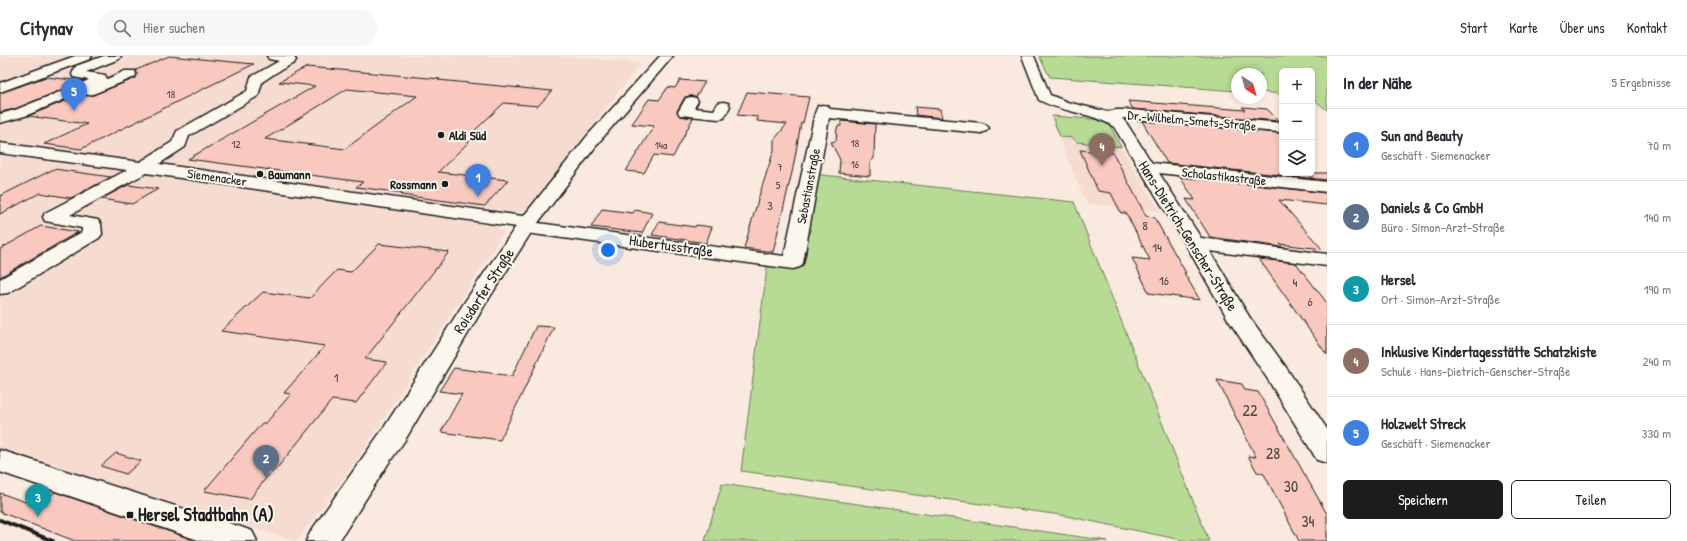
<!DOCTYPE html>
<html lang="de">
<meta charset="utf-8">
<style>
:root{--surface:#fff;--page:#f7f7f7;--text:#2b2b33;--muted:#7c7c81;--line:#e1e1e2;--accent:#1c1c1c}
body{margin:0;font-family:"Patrick Hand",sans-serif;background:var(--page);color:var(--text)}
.controls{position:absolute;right:12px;top:12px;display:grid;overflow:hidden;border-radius:6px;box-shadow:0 2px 6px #0003}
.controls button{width:36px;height:36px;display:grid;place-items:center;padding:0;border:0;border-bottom:1px solid var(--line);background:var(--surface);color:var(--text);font:20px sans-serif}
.compass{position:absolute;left:1231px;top:12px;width:36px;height:36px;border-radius:50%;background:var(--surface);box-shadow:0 2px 6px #0003;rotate:143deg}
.you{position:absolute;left:608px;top:194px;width:14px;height:14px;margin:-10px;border:3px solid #fff;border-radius:50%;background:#1a73e8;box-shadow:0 0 0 6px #1a73e833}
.badge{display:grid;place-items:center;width:26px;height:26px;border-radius:50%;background:var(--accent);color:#fff;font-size:13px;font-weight:700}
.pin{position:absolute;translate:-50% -33px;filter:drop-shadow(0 1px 2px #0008)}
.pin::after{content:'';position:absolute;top:21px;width:14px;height:12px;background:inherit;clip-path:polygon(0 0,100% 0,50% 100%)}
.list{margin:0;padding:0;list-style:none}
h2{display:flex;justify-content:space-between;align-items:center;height:52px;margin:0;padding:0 16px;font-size:17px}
h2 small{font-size:13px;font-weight:400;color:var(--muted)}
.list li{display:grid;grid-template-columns:26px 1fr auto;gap:12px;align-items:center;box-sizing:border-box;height:72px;padding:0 16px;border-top:1px solid var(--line)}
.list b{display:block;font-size:15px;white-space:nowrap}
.list p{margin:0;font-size:13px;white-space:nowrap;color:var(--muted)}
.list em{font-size:13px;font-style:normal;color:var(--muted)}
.actions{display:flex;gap:8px;padding:12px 16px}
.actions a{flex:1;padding:9px 0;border:1px solid var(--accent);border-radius:6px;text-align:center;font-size:14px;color:var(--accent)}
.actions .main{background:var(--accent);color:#fff}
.icon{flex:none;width:22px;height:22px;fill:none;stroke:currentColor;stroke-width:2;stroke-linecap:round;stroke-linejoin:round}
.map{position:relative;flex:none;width:1327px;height:485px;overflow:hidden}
header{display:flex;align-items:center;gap:24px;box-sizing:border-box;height:56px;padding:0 20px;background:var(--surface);border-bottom:1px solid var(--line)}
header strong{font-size:19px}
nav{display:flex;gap:22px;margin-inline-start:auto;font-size:14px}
.search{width:280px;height:36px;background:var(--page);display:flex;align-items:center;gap:10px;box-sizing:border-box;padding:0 14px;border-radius:22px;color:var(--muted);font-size:15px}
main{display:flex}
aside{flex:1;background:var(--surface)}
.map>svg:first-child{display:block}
.built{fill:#f6dbd1}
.green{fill:#b7db95;stroke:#6a7c58}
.building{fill:#f9c9bf;stroke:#1c1c1c;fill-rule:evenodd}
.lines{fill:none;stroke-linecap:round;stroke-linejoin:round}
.minor-casing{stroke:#1c1c1c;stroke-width:3}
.major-casing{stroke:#1c1c1c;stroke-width:3}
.minor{fill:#fbf7ec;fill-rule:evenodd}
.major{fill:#fbf7ec;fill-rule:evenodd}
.rail{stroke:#1c1c1c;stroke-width:4}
.poi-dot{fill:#1c1c1c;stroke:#fbf7ec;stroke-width:1.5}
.labels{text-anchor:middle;stroke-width:4;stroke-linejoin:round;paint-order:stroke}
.far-number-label{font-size:11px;fill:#534745}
.far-street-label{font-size:13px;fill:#1c1c1c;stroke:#fbf7ec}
.far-poi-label{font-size:13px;font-weight:bold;fill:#1c1c1c;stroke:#fbf7ec;text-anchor:start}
.number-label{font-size:13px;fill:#534745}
.street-label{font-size:15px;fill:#1c1c1c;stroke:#fbf7ec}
.near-number-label{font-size:16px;fill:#534745}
.near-poi-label{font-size:18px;font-weight:bold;fill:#1c1c1c;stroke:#fbf7ec;text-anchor:start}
</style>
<header>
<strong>Citynav</strong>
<div class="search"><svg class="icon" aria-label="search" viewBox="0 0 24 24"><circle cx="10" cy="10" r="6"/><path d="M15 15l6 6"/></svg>Hier suchen</div>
<nav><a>Start</a><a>Karte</a><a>Über uns</a><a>Kontakt</a></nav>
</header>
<main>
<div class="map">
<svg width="1327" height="485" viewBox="0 0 1327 485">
<rect width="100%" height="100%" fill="#fae9de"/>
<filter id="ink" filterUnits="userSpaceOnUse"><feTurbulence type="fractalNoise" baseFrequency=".025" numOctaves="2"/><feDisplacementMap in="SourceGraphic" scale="8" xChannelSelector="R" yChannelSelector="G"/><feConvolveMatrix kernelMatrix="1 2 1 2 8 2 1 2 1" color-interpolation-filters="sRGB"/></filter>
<g filter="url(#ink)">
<path class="built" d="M0,0H558L641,7L520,162L342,136L332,144L490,166L504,176L362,396L297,485L0,394Z
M1050,59L1103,64L1109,67L1130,107L1161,156L1086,147Z"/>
<path class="green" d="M1039,0H1327V54L1312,42V15H1282V38L1261,36V18H1237V35L1050,21Z
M1052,60L1103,64L1108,66L1121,91L1077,86L1073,82L1060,81Z
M813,118L1074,146L1209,485H1187L1061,459L741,415L768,204L793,207L806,201Z
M722,428L1108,485H705Z"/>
<path class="building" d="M169,0L254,8L81,93L44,88L87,68L28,60L82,38L87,40L93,39L136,22L137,18L136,14Z
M307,11L440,23L438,24L552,35L538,50L504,47L472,77H478L438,116L508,124L485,150L401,139L403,137L356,131L363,126L188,103L315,30L279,26ZM347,33L417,40L345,93L265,83Z
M46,21L83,25L15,53L0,56V37Z
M680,24L705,26L696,41L691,40L685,41L677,55L680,60L693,62L673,101L654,99L644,117L626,115L654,70L632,68L649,43L659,44L668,31L675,32Z
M747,36L809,41L803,67H801L793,112L773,196L744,192L760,137L774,94V84L787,68L757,65L758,61L737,59Z
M1128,45L1245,54L1242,51L1267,53L1279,65L1133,53Z
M915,51L940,53L942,62L916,59Z
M841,65L875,68L874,102L870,107V120L839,117L840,104L831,86L836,85L837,72L838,70H841Z
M1142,65L1278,77H1282V117H1306L1312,123V117H1327V124L1167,107Z
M1080,94L1113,97L1146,160L1154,161L1186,217H1184L1200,244L1149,237L1132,202L1150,204L1126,157H1121L1111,137L1098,135Z
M54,113L111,121L71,142L40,137L0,158V140Z
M1180,121L1327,137V149L1279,144L1322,193L1280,188L1282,191L1210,181L1186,143L1195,144Z
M128,129L158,133L132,148L101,143Z
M602,153L633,157L635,154L652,157L642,177L591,171Z
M659,166L695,171L696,169L712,171L706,187L652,179Z
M41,170L78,176L0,221V193Z
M379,188L449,196L365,303L387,306L356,347L332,344L278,411L266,422L250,443L204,435L262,367H266L291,338L284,337L325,290L221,275L263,236L310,242L337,214L351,216Z
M1259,203L1296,207L1327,247V299Z
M536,270L554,271L500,384L441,376L462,338L439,335L454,312L512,320Z
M1217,324L1242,328L1245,334L1258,336L1327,458V485H1299L1264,418L1257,416L1248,400L1256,401Z
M116,397L141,405L126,418L101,410Z
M55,436L191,483V485H75L0,456V437L37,450Z"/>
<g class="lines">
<defs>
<path id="minor" d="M75,0H92L90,3L0,36V27Z
M104,0H121L119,3L86,16L105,19L107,23L125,15H135L136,18L135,21L93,38L88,39L82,36L25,60L0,67V58L15,54L89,24L73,21L72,18L76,10Z
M267,0H293L296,4L294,7L277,16L262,26L258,40L189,80L185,91L159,108L529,161L536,163L538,167L784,200L815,57L818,50L823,49L828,50L830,53L981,67L986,69L989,72L986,75L981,77L829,62L803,207L800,211L793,213L526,177L519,175L517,171L146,117L70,159L98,164L101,168L102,178L99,182L8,237L0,238V223L82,176V172L45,165L43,161L45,157L127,114L0,97V87L140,106L172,86L177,75L247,35L251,21L279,5L269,3Z
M1022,0H1034L1050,39L1067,46L1108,56L1116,54H1131L1282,67V75L1278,76L1122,62L1127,68L1152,107L1327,126V136L1159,117L1201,182L1327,198V210L1210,195L1250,262L1285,310L1327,373V407L1317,404L1267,322L1229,265L1185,187L1114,71C1092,56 1063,57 1039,44Z
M691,41L696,42L698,45L694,52L714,54L718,47L723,46L728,47L730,50L724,62L719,63L680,59L678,56L686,42Z
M0,394L241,471L252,475L257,485H201L0,416Z"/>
<path id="major" d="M660,0H673L599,86L534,172L486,247L405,384L388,408L339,485H306L311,475L385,370L464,247L519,166L588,79Z"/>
</defs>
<use href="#minor" class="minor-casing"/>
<use href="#major" class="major-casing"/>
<use href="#minor" class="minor"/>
<use href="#major" class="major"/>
<path class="rail" d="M0,464L53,485"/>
</g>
</g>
<g class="poi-dot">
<circle cx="441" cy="79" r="4"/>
<circle cx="260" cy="118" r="4"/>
<circle cx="445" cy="128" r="4"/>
<rect x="126" y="455" width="8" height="8" rx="2"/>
</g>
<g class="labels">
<g class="far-number-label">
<text x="171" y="42">18</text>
<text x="855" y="91">18</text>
<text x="236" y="92">12</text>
<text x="661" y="93">14a</text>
<text x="855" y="112">16</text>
<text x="780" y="115">7</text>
<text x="778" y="133">5</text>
</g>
<g class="far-street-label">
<text transform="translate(1192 64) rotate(5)" y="5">Dr.-Wilhelm-Smets-Straße</text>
<text transform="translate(1224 120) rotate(6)" y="5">Scholastikastraße</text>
<text transform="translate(217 121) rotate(8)" y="5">Siemenacker</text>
<text transform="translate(808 130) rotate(-79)" y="5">Sebastianstraße</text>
</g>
<g class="far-poi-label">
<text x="449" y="84">Aldi Süd</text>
<text x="268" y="123">Baumann</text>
<text x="437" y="133" text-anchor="end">Rossmann</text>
</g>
<g class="number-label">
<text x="770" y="154">3</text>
<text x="1145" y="174">8</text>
<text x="1157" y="196">14</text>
<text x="1164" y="229">16</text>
<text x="1295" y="231">4</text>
<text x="1310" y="250">6</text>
<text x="336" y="326">1</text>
</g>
<g class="street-label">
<text transform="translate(1188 180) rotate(58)" y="5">Hans-Dietrich-Genscher-Straße</text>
<text transform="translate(671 190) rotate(8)" y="5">Hubertusstraße</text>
<text transform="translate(484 235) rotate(-57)" y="5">Roisdorfer Straße</text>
</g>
<g class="near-number-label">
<text x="1250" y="360">22</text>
<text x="1273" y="403">28</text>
<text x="1291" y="436">30</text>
<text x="1308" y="471">34</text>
</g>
<g class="near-poi-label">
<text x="138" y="465">Hersel Stadtbahn (A)</text>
</g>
</g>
</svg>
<div class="controls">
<button>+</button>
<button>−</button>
<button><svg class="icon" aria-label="layers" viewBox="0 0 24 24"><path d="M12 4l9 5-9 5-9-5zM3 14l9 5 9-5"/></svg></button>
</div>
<svg class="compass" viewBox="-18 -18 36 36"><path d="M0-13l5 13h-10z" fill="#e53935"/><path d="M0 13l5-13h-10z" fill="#7c7c81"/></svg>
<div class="you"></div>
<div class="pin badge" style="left:478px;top:141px;background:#3f7fe0">1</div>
<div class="pin badge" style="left:266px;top:422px;background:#5c6f8a">2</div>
<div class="pin badge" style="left:38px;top:461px;background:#0f9aa8">3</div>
<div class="pin badge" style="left:1102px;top:110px;background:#8d6e63">4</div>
<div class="pin badge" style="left:74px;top:55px;background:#3f7fe0">5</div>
</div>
<aside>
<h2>In der Nähe<small>5 Ergebnisse</small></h2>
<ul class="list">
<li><span class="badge" style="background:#3f7fe0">1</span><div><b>Sun and Beauty</b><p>Geschäft · Siemenacker</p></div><em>70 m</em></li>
<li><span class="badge" style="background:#5c6f8a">2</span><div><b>Daniels &amp; Co GmbH</b><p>Büro · Simon-Arzt-Straße</p></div><em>140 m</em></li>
<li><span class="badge" style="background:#0f9aa8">3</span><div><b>Hersel</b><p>Ort · Simon-Arzt-Straße</p></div><em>190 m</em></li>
<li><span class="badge" style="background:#8d6e63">4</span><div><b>Inklusive Kindertagesstätte Schatzkiste</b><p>Schule · Hans-Dietrich-Genscher-Straße</p></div><em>240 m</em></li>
<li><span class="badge" style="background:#3f7fe0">5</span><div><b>Holzwelt Streck</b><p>Geschäft · Siemenacker</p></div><em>330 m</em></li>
</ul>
<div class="actions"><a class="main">Speichern</a><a>Teilen</a></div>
</aside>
</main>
